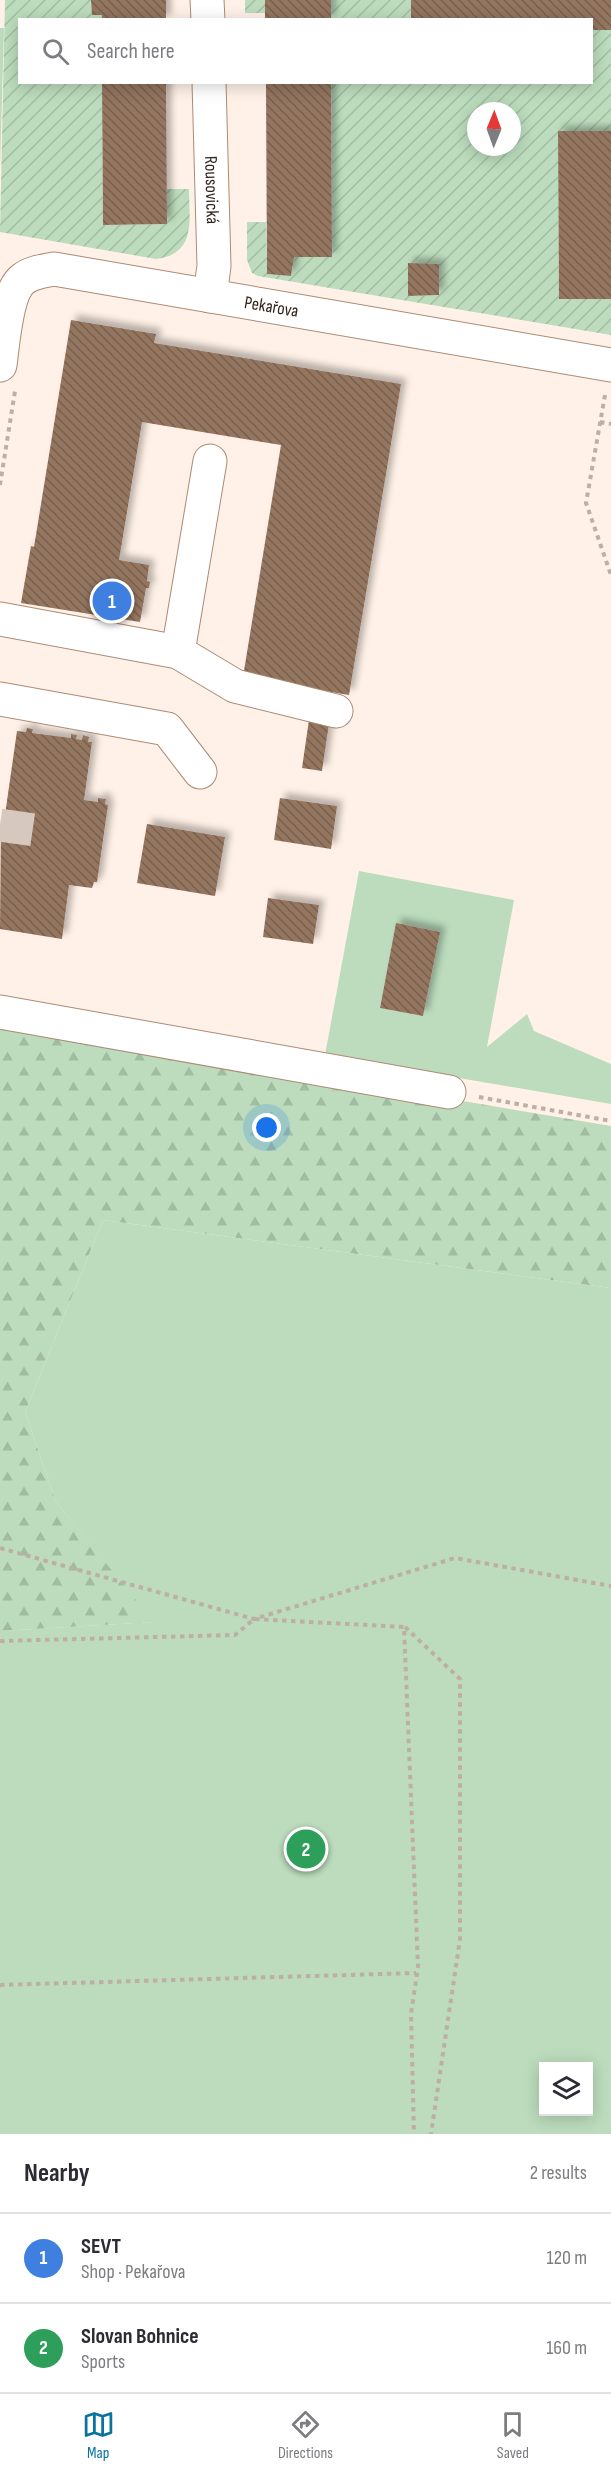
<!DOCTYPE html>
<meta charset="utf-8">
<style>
:root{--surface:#fff;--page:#f7f7f7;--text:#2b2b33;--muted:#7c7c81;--line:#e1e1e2;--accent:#09729e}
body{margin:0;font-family:"Sofia Sans Condensed",sans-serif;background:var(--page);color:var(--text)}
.controls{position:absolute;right:18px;bottom:18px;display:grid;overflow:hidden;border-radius:0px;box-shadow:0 3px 15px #0003}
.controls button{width:54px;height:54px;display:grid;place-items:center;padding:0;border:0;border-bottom:2px solid var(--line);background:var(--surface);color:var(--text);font:30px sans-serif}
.compass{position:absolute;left:467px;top:102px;width:54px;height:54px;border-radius:50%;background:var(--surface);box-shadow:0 3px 15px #0003;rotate:1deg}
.you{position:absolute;left:267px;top:1128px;width:21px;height:21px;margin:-15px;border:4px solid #fff;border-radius:50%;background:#1a73e8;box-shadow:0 0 0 9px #1a73e833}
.badge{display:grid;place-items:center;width:39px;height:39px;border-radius:50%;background:var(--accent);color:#fff;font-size:20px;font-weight:700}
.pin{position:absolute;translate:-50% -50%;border:3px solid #fff;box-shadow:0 2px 6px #0006}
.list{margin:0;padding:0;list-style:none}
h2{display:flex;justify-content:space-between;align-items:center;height:78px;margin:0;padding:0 24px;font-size:26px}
h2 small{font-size:20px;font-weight:400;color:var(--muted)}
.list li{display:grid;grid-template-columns:39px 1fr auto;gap:18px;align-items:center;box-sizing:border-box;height:90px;padding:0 24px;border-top:2px solid var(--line)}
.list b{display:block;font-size:22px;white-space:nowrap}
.list p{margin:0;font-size:20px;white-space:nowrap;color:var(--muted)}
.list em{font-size:20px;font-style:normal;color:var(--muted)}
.icon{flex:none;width:33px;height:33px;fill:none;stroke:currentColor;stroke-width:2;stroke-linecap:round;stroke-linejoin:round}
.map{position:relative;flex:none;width:611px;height:2134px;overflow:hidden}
.search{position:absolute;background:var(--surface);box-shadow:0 3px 15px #0003;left:18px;right:18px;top:18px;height:66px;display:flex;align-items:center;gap:15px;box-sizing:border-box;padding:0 21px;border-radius:0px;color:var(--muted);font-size:22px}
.sheet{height:258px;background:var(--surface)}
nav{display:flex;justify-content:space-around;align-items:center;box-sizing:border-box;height:84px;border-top:2px solid var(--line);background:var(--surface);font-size:16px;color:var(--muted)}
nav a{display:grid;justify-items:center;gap:3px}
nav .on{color:var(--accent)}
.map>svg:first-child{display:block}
.green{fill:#bcdcbd;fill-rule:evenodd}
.forest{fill:url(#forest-firs)}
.garden{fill:url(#garden-furrows);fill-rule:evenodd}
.building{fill:url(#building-back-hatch);filter:url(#shadow)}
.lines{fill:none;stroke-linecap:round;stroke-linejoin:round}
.minor-tunnel{stroke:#d6c8be;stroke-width:33;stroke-dasharray:33 16;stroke-linecap:butt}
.minor-casing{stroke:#ab8b76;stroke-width:35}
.path{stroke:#bdafa6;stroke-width:4;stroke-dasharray:4.5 4.5;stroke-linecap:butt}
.minor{stroke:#fff;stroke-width:33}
.labels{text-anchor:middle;stroke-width:4.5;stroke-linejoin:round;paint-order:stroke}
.street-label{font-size:18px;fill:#30231b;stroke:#fff1e7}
</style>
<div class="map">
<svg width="611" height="2134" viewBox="0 0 611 2134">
<defs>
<pattern id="forest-firs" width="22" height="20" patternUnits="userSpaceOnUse" patternTransform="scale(1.5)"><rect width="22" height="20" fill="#bcdcbd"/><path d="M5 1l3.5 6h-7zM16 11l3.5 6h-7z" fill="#a2bca2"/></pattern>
<pattern id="garden-furrows" width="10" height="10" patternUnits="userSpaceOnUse" patternTransform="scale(1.5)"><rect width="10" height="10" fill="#bcdcbd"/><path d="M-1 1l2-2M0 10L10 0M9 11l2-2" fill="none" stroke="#a2bca2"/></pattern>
<pattern id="building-back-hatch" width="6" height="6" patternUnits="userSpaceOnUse" patternTransform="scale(1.5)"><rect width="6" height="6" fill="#937560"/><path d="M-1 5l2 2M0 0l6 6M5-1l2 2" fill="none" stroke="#78604e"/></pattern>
<filter id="shadow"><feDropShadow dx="5.5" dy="-5.5" stdDeviation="3" flood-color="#0004"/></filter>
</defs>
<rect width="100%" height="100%" fill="#fff1e7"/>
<path class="green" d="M0,28H4L0,168Z
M359,871L514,900L487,1047L527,1014L534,1031L611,1064V1104L325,1055ZM396,924L439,932L423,1016L380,1008Z
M103,1220L611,1288V2134H0V1631L153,1622L56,1502L25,1412ZM544,2066H588V2112H544Z"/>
<path class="forest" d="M0,1023L611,1126V1288L103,1220L25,1412L56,1502L154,1622L0,1631Z"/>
<path class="garden" d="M5,0H91L92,15H102V19L20,20V82L102,83L103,225L167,224V189H189C189,220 197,254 156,259L0,232Z
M245,0H265V13H245Z
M331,0H411V19H331Z
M592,30H611V131H558L559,299H611V335L258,276L252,273L247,260V222H266L267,274L291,276L294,257H332L331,83L592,82ZM476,111H512V147H476ZM408,264H439V295L408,296Z"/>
<path class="building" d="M91,0H166V20H102V15H92Z
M265,0H331V20H265Z
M411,0H611V30H592V20H411Z
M102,82H166L167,224L103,225Z
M266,82H331L332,257H294L291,276L267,274Z
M558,131H611V299H559Z
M408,263L439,264V295L408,296Z
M71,320L156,334L154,343L401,384L349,695L243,677L281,445L142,422L119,560L149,565L147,581L150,582L149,588H146L140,622L21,603L31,546L34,547Z
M309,720L329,723L322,771L302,768Z
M27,728L33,729L32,733L71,738V734L77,735L76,739L82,740L83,735L89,737L88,742H92L84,800L98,802V798L106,799L105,804L108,805L97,882H94L92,888L69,885L62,939L0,929L1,822H4L17,731L26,732Z
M280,798L337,806L331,849L274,840Z
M147,824L225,837L215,896L137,883Z
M268,898L319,905L313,944L263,937Z
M396,923L440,932L423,1016L380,1008Z"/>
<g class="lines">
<path class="minor-tunnel" d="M0,825L48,832"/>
<defs>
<g id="minor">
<path d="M207,0L208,20"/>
<path id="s1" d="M209,82L214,266L210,296"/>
<path id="s2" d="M0,365C3,344 6,292 23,279C32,272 44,271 54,269L611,365"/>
<path d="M0,619L178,652L235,686L336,711"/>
<path d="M178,652L210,461"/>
<path d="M0,699L167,729L200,772"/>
<path d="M0,1012L449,1092"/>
</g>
</defs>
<use href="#minor" class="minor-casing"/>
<path class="path" d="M605,395L586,503L611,575
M600,422L611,424
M0,485L15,391
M479,1097L611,1121
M0,1548L254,1619L455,1558L611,1586
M405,1627L460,1679V1939L431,2134
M0,1641L235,1635L254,1619L404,1627L418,1967L411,2014L414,2134
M0,1985L416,1973"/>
<use href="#minor" class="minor"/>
</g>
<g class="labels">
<g class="street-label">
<text dy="6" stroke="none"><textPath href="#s1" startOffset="108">Rousovická</textPath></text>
<text dy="6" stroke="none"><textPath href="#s2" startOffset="344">Pekařova</textPath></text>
</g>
</g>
</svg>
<div class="controls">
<button><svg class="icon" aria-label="layers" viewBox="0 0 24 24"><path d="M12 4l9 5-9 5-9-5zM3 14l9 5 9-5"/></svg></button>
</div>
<svg class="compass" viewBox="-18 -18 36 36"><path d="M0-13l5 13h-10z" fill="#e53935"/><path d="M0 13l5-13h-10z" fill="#7c7c81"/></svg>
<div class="you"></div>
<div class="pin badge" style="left:112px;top:601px;background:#3f7fe0">1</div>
<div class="pin badge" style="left:306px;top:1849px;background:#2e9e5b">2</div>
<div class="search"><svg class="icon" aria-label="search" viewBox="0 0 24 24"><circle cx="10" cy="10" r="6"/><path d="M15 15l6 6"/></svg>Search here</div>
</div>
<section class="sheet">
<h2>Nearby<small>2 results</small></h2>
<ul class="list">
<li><span class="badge" style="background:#3f7fe0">1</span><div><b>SEVT</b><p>Shop · Pekařova</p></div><em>120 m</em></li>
<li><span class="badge" style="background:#2e9e5b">2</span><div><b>Slovan Bohnice</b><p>Sports</p></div><em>160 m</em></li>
</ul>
</section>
<nav>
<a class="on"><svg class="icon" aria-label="map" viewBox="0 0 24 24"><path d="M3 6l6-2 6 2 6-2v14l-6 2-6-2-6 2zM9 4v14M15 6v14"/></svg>Map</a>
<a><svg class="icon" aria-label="directions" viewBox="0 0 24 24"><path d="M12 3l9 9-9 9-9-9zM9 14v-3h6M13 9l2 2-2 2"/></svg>Directions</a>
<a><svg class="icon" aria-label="saved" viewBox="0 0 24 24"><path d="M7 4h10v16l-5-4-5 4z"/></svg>Saved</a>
</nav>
